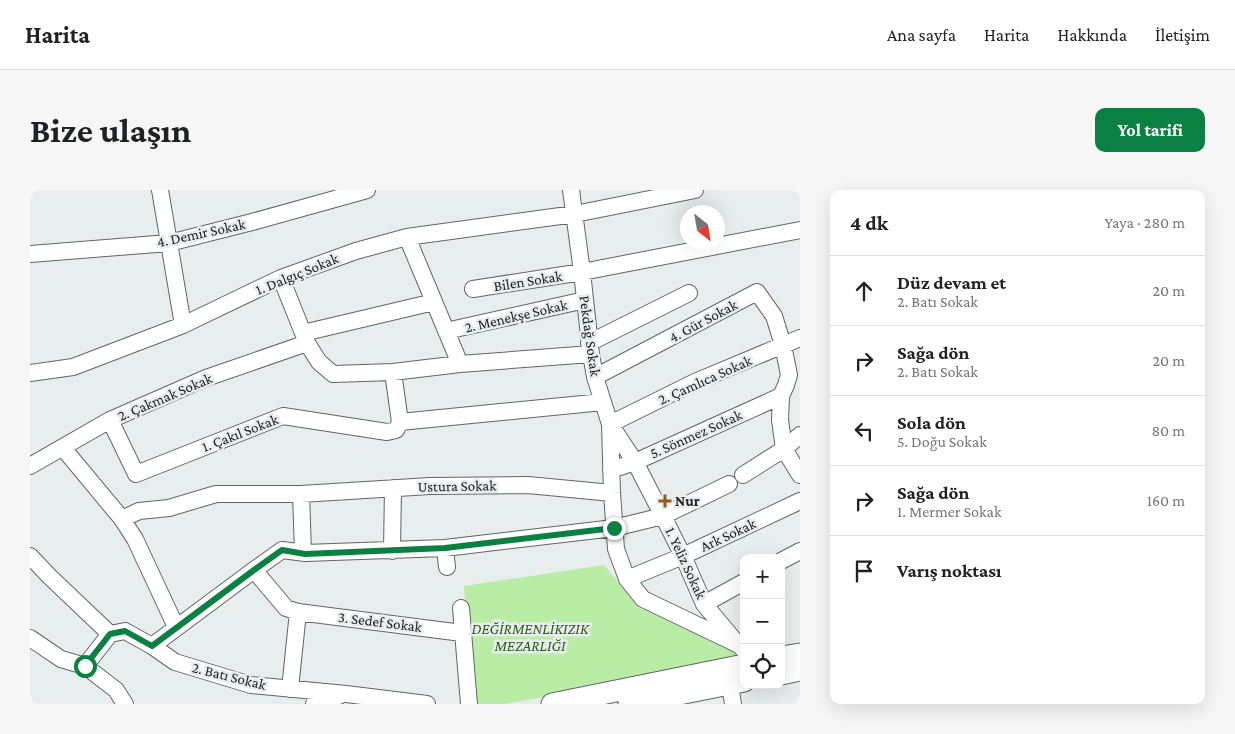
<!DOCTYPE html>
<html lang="tr">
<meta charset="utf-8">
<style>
:root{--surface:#fff;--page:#f6f6f6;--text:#202124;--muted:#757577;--line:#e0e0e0;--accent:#0b8043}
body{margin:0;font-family:"Crimson Pro",serif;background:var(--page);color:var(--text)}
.controls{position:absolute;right:15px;bottom:15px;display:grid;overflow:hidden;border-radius:10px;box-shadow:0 5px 20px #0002}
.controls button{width:45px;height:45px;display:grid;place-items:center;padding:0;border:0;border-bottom:1px solid var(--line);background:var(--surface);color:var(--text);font:25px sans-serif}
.compass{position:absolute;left:650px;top:15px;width:45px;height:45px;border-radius:50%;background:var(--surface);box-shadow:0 5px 20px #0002;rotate:149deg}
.stop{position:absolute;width:15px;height:15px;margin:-11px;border:4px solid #0b8043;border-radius:50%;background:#fff}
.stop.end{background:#0b8043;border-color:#fff;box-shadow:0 1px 5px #0008}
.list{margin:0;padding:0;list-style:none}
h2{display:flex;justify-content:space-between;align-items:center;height:65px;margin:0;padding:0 20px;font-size:21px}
h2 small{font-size:16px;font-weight:400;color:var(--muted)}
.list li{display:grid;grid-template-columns:32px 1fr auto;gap:15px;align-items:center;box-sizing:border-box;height:70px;padding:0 20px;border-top:1px solid var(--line)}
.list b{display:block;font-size:19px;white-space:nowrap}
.list p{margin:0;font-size:16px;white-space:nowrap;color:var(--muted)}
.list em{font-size:16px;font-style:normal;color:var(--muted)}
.icon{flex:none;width:28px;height:28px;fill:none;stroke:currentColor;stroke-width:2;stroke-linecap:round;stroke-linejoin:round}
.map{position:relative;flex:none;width:770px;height:514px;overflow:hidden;border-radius:10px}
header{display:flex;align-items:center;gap:30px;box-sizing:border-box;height:70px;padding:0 25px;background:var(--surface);border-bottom:1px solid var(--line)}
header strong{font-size:24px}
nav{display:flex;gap:28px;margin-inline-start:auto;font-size:18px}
.intro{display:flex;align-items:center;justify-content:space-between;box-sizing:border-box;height:120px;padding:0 30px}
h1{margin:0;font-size:35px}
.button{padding:12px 22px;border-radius:10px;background:var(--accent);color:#fff;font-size:18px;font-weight:700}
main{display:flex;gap:30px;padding:0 30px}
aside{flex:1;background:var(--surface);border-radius:10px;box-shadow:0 5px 20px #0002}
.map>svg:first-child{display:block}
.green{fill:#b9eda5}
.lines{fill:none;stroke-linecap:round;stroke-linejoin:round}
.minor-casing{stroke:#606665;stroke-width:18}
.major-casing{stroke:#606665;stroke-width:23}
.minor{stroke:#fff;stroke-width:16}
.major{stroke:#fff;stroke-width:21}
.route{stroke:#0b8043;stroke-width:6}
.poi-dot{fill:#95591b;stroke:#e7eeed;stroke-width:2}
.labels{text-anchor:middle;stroke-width:5;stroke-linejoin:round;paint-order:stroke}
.street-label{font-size:15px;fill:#212323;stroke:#e7eeed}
.poi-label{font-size:15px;font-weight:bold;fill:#212323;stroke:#e7eeed;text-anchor:start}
.park-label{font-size:15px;font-style:italic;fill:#29590d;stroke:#e7eeed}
</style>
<header>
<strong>Harita</strong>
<nav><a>Ana sayfa</a><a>Harita</a><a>Hakkında</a><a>İletişim</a></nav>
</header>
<div class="intro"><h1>Bize ulaşın</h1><a class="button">Yol tarifi</a></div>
<main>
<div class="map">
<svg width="770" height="514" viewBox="0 0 770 514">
<rect width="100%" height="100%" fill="#e7eeed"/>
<path class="green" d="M574,375L610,418L704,461L711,471L475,514H444L434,396Z"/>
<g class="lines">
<defs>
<path id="minor" d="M130,0L153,135
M541,0L552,82L561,164L565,187L580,234L582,303L586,359L597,389L613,409L709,455L714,460
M377,47L430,174
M0,64L139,53L222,32L337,0
M251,88L277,153
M443,99L552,82L770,40
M416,141L555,110
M273,143L404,112
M559,153L659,103
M363,182L370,232
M0,183L43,177L153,135L251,88L326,61L377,47L545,24L665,0
M565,187L727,102L744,126L753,155L759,185L756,195L751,206L750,230L754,259L770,285
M80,230L106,284L253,226L357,242L366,240L370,232L573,212
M33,258L92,329
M0,276L80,230L176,188L277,153L289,172L303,184L363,182L430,174L561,164
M581,280L605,272L751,206
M713,285L754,259L770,245
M271,304L273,363
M415,358L417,377
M362,361L363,298
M0,366L19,386L80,444
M751,371L770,361
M224,380L256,418L268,422L260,499
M597,389L653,366L770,311
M674,414L714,392
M431,418L439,514
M268,422L432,443
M146,437L105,349L92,329L109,321L139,318L186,304H271L400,296L498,295L582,303
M0,448L31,469L55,476L86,500L95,514
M705,451L674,414L653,366L633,326L605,272L580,234L665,192L770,148
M122,456L224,380L252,360L275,363L415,358L584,338L633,326L699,294
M55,476L80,444L95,441L122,456L145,472L221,495L316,504L397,514
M700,494L703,514
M284,514L309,506"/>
<path id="major" d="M751,467L770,464
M751,484L770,480
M522,514L714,475
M599,514L714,491"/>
</defs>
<use href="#minor" class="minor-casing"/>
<use href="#major" class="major-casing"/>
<use href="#minor" class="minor"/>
<use href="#major" class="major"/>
</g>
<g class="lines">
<path class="route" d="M55,476L80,444L95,441L122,456L224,380L252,360L275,364L415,358L584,338"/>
</g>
<path class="poi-dot" d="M632.5 303.5h5v5h5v5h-5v5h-5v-5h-5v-5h5z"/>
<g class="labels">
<g class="street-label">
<text transform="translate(171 43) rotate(-12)" y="5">4. Demir Sokak</text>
<text transform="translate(267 84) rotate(-22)" y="5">1. Dalgıç Sokak</text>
<text transform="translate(498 91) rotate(-9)" y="5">Bilen Sokak</text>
<text transform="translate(486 126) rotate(-13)" y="5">2. Menekşe Sokak</text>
<text transform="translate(673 131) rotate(-28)" y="5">4. Gür Sokak</text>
<text transform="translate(560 146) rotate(82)" y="5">Pekdağ Sokak</text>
<text transform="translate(675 190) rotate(-24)" y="5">2. Çamlıca Sokak</text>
<text transform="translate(135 207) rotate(-23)" y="5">2. Çakmak Sokak</text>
<text transform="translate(210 243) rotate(-21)" y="5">1. Çakıl Sokak</text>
<text transform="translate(666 244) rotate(-24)" y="5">5. Sönmez Sokak</text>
<text transform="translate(427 296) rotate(-1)" y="5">Ustura Sokak</text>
<text transform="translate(698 345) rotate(-25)" y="5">Ark Sokak</text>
<text transform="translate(656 373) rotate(65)" y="5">1. Yeliz Sokak</text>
<text transform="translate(350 432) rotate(7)" y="5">3. Sedef Sokak</text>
<text transform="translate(199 486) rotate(14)" y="5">2. Batı Sokak</text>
</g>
<g class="poi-label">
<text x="645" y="316">Nur</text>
</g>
<g class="park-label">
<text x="500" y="444">DEĞİRMENLİKIZIK<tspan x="500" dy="17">MEZARLIĞI</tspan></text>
</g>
</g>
</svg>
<div class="controls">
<button>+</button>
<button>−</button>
<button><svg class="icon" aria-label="locate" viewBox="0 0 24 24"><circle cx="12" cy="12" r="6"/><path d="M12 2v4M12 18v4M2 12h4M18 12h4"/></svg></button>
</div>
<svg class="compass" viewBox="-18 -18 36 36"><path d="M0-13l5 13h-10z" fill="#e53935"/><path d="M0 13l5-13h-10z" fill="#757577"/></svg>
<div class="stop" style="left:55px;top:476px"></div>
<div class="stop end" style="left:584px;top:338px"></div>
</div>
<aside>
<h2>4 dk<small>Yaya · 280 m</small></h2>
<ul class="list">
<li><svg class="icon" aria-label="ahead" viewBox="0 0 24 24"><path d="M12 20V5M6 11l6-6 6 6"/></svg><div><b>Düz devam et</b><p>2. Batı Sokak</p></div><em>20 m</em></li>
<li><svg class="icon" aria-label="right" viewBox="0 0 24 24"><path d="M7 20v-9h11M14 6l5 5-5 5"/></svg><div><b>Sağa dön</b><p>2. Batı Sokak</p></div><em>20 m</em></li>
<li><svg class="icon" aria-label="left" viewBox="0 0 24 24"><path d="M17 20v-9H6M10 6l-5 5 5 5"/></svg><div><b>Sola dön</b><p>5. Doğu Sokak</p></div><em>80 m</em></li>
<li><svg class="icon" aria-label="right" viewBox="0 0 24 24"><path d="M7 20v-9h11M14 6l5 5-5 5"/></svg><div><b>Sağa dön</b><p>1. Mermer Sokak</p></div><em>160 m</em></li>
<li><svg class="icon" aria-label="arrive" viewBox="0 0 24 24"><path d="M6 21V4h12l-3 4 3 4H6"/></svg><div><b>Varış noktası</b></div></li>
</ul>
</aside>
</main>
